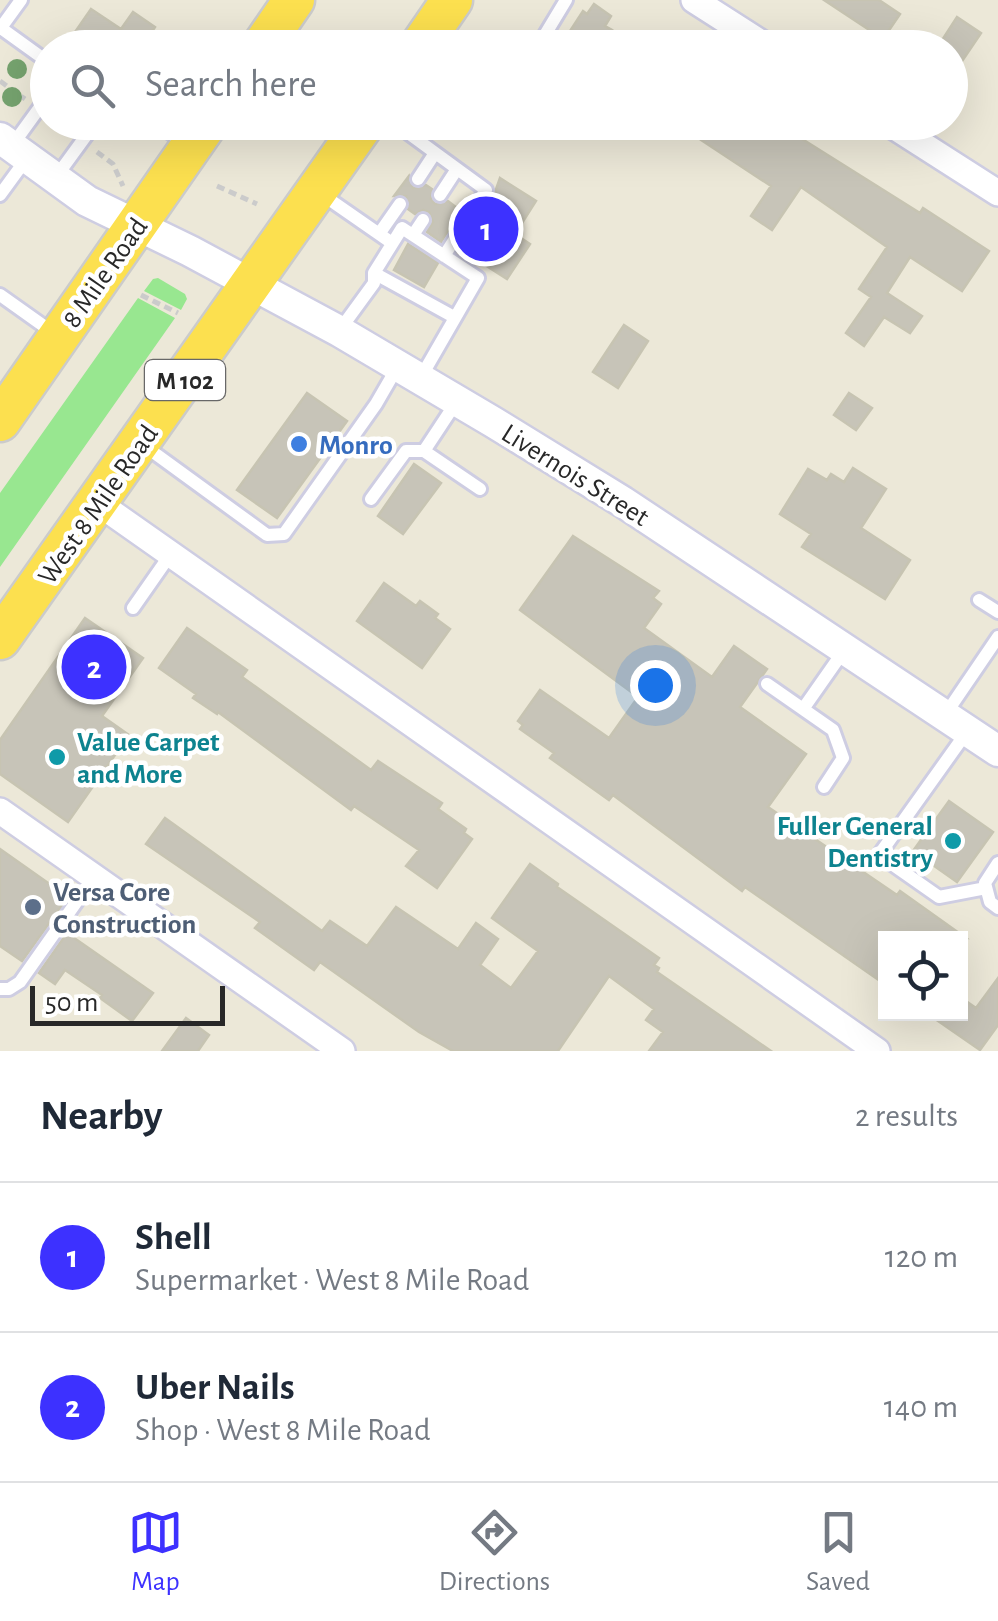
<!DOCTYPE html>
<meta charset="utf-8">
<style>
:root{--surface:#fff;--page:#f6f6f7;--text:#1f2937;--muted:#747a83;--line:#e0e1e3;--accent:#3d31ff}
body{margin:0;font-family:"Alegreya Sans",sans-serif;background:var(--page);color:var(--text)}
.controls{position:absolute;right:30px;bottom:30px;display:grid;overflow:hidden;border-radius:0px;box-shadow:0 10px 40px #0002}
.controls button{width:90px;height:90px;display:grid;place-items:center;padding:0;border:0;border-bottom:2px solid var(--line);background:var(--surface);color:var(--text);font:50px sans-serif}
.scale{position:absolute;left:30px;bottom:25px;width:195px;box-sizing:border-box;padding-left:10px;border:5px solid #282828;border-top:0;font-size:28px;line-height:35px;white-space:nowrap;color:#282828;-webkit-text-stroke:8px #fff;paint-order:stroke}
.you{position:absolute;left:655px;top:685px;width:35px;height:35px;margin:-25px;border:8px solid #fff;border-radius:50%;background:#1a73e8;box-shadow:0 0 0 15px #1a73e833}
.badge{display:grid;place-items:center;width:65px;height:65px;border-radius:50%;background:var(--accent);color:#fff;font-size:32px;font-weight:700}
.pin{position:absolute;translate:-50% -50%;border:5px solid #fff;box-shadow:0 2px 10px #0006}
.list{margin:0;padding:0;list-style:none}
h2{display:flex;justify-content:space-between;align-items:center;height:130px;margin:0;padding:0 40px;font-size:42px}
h2 small{font-size:32px;font-weight:400;color:var(--muted)}
.list li{display:grid;grid-template-columns:65px 1fr auto;gap:30px;align-items:center;box-sizing:border-box;height:150px;padding:0 40px;border-top:2px solid var(--line)}
.list b{display:block;font-size:38px;white-space:nowrap}
.list p{margin:0;font-size:32px;white-space:nowrap;color:var(--muted)}
.list em{font-size:32px;font-style:normal;color:var(--muted)}
.icon{flex:none;width:55px;height:55px;fill:none;stroke:currentColor;stroke-width:2;stroke-linecap:round;stroke-linejoin:round}
.map{position:relative;flex:none;width:998px;height:1051px;overflow:hidden}
.search{position:absolute;background:var(--surface);box-shadow:0 10px 40px #0002;left:30px;right:30px;top:30px;height:110px;display:flex;align-items:center;gap:25px;box-sizing:border-box;padding:0 35px;border-radius:55px;color:var(--muted);font-size:38px}
.sheet{height:430px;background:var(--surface)}
nav{display:flex;justify-content:space-around;align-items:center;box-sizing:border-box;height:140px;border-top:2px solid var(--line);background:var(--surface);font-size:28px;color:var(--muted)}
nav a{display:grid;justify-items:center;gap:5px}
nav .on{color:var(--accent)}
.map>svg:first-child{display:block}
.green{fill:#98e790}
.building{fill:#c7c4b8;stroke:#c7c4b2;stroke-width:2.5}
.lines{fill:none;stroke-linecap:round;stroke-linejoin:round}
.service-casing{stroke:#cecde2;stroke-width:18}
.minor-casing{stroke:#cecde2;stroke-width:30}
.tertiary-casing{stroke:#cecde2;stroke-width:35}
.trunk-casing{stroke:#cbcbcb;stroke-width:45}
.path{stroke:#cbcbcb;stroke-width:5;stroke-dasharray:8 5;stroke-linecap:butt}
.service{stroke:#fff;stroke-width:12}
.minor{stroke:#fff;stroke-width:25}
.tertiary{stroke:#fff;stroke-width:30}
.trunk{stroke:#fce04f;stroke-width:40}
.tree{fill:#75a26e}
.shop-dot{fill:#3f7fe0;stroke:#fff;stroke-width:4}
.culture-dot{fill:#0f9aa8;stroke:#fff;stroke-width:4}
.service-dot{fill:#5c6f8a;stroke:#fff;stroke-width:4}
.labels{text-anchor:middle;stroke-width:9;stroke-linejoin:round;paint-order:stroke}
.shield{fill:#fff;stroke:#686868;stroke-width:2.5}
.shield-label{font-size:25px;font-weight:bold;fill:#282828}
.street-label{font-size:28px;fill:#282828;stroke:#fff}
.shop-label{font-size:28px;font-weight:bold;fill:#366cbe;stroke:#fff;text-anchor:start}
.culture-label{font-size:28px;font-weight:bold;fill:#0d838f;stroke:#fff;text-anchor:start}
.service-label{font-size:28px;font-weight:bold;fill:#4e5e75;stroke:#fff;text-anchor:start}
</style>
<div class="map">
<svg width="998" height="1051" viewBox="0 0 998 1051">
<rect width="100%" height="100%" fill="#ece8d8"/>
<path class="green" d="M158,278L185,294L187,299L181,310L144,291L153,279Z
M138,298L175,318L0,567V493Z"/>
<path class="building" d="M824,0H879L900,14L883,39Z
M594,4L611,16L605,26L612,30L600,48H559L583,11L587,14Z
M91,9L121,29L133,12L155,27L143,45L147,48H64Z
M957,17L981,33L950,79V48H937Z
M713,122H775L920,213L923,208L989,251L962,291L910,257L887,293L922,316L910,333L884,317L864,346L846,333L871,297L859,289L887,247L801,187L772,230L751,216L771,186L701,140Z
M409,176L413,188L426,185L432,189L431,199L435,204L448,201L461,211L441,242L427,232L433,222L429,212L423,210L415,214L408,209L406,196H394Z
M500,178L536,201L515,234L530,244L507,279L460,249L494,195Z
M408,244L438,263L424,287L394,270Z
M624,325L648,341L618,388L593,372Z
M307,393L347,421L277,518L237,490Z
M849,393L872,408L856,430L834,415Z
M414,464L441,483L403,534L378,516Z
M853,468L886,489L861,528L910,560L885,599L802,547L811,534L780,514L808,469L827,480L831,474L844,482Z
M573,536L659,591L653,598L661,604L644,628L712,677L734,646L767,669L740,707L806,754L768,807L897,895L900,891L966,938H886V985L745,887L742,891L613,795L609,800L550,758L554,753L520,729L523,725L518,721L540,690L609,738L638,697L520,610Z
M384,583L416,606L420,601L438,614L435,618L450,629L422,668L357,621Z
M85,618L143,658L102,716L129,735L68,822L0,774V740Z
M187,628L247,670L242,677L371,770L378,761L442,803L438,809L466,829L464,833L472,839L437,888L406,866L419,850L354,806L351,810L218,712L217,714L193,698L196,694L159,668Z
M949,801L993,832L957,882L913,851Z
M165,818L322,931L330,921L367,946L396,907L458,949L476,923L498,939L480,965L511,988L538,951L492,918L530,864L558,884L557,887L659,958L654,965L659,968L657,972L771,1051H649L663,1032L646,1020L654,1009L609,976L558,1051H453L419,1032L320,962L314,970L255,928L260,922L146,844Z
M0,849L68,897L22,961L0,946Z
M67,933L153,993L132,1021L100,998L102,995L65,970L55,984L39,973Z
M998,978V1025L980,1050L928,1014H960V997L976,1008Z
M186,1018L209,1035L198,1051H162Z"/>
<g class="lines">
<defs>
<path id="service" d="M1,28L48,62
M0,29L21,0
M537,48L566,0
M155,122L188,145
M393,122L486,190L444,256
M11,147L48,96
M56,177L96,122
M418,179L435,153
M320,193L392,243
M0,195L27,158
M440,195L457,169
M379,234L400,204
M413,235L423,220
M374,273L454,317
M0,295L55,334
M339,331L374,283V273L402,228L478,278L421,377
M142,444L267,535L284,534L376,404L398,366
M424,451L480,489
M371,499L406,451H424L457,401
M979,600L998,612
M133,608L170,555
M767,684L833,730L843,758L824,787
M803,709L845,649
M945,715L998,637
M966,733L879,855L939,897L986,888
M998,863L985,883L990,902L998,908
M0,989H9L20,982L94,877"/>
<path id="minor" d="M694,0L769,48
M887,122L998,193
M98,503L877,1051
M0,811L342,1051"/>
<path id="tertiary" d="M0,138L87,201L190,251L339,331L493,422L623,502L998,751"/>
<path id="trunk" d="M261,48L294,0
M419,48L452,0
M0,421L208,122
M0,639L365,122"/>
</defs>
<use href="#service" class="service-casing"/>
<use href="#minor" class="minor-casing"/>
<use href="#tertiary" class="tertiary-casing"/>
<use href="#trunk" class="trunk-casing"/>
<path class="path" d="M0,81L25,99
M57,122L68,131
M97,152L113,164L123,186
M217,186L257,204
M141,295L178,313"/>
<use href="#service" class="service"/>
<use href="#minor" class="minor"/>
<use href="#tertiary" class="tertiary"/>
<use href="#trunk" class="trunk"/>
</g>
<g class="tree">
<circle cx="17" cy="69" r="10"/>
<circle cx="12" cy="97" r="10"/>
</g>
<circle class="shop-dot" cx="299" cy="444" r="10"/>
<g class="culture-dot">
<circle cx="57" cy="757" r="10"/>
<circle cx="953" cy="841" r="10"/>
</g>
<circle class="service-dot" cx="33" cy="907" r="10"/>
<g class="labels">
<rect class="shield" x="145" y="360" width="80" height="40" rx="8"/>
<g class="shield-label">
<text x="185" y="389">M 102</text>
</g>
<g class="street-label">
<text transform="translate(104 272) rotate(-55)" y="10">8 Mile Road</text>
<text transform="translate(576 474) rotate(32)" y="10">Livernois Street</text>
<text transform="translate(97 504) rotate(-55)" y="10">West 8 Mile Road</text>
</g>
<g class="shop-label">
<text x="319" y="454">Monro</text>
</g>
<g class="culture-label">
<text x="77" y="751">Value Carpet<tspan x="77" dy="32">and More</tspan></text>
<text x="933" y="835" text-anchor="end">Fuller General<tspan x="933" dy="32">Dentistry</tspan></text>
</g>
<g class="service-label">
<text x="53" y="901">Versa Core<tspan x="53" dy="32">Construction</tspan></text>
</g>
</g>
</svg>
<div class="controls">
<button><svg class="icon" aria-label="locate" viewBox="0 0 24 24"><circle cx="12" cy="12" r="6"/><path d="M12 2v4M12 18v4M2 12h4M18 12h4"/></svg></button>
</div>
<div class="scale">50 m</div>
<div class="you"></div>
<div class="pin badge" style="left:486px;top:229px">1</div>
<div class="pin badge" style="left:94px;top:667px">2</div>
<div class="search"><svg class="icon" aria-label="search" viewBox="0 0 24 24"><circle cx="10" cy="10" r="6"/><path d="M15 15l6 6"/></svg>Search here</div>
</div>
<section class="sheet">
<h2>Nearby<small>2 results</small></h2>
<ul class="list">
<li><span class="badge">1</span><div><b>Shell</b><p>Supermarket · West 8 Mile Road</p></div><em>120 m</em></li>
<li><span class="badge">2</span><div><b>Uber Nails</b><p>Shop · West 8 Mile Road</p></div><em>140 m</em></li>
</ul>
</section>
<nav>
<a class="on"><svg class="icon" aria-label="map" viewBox="0 0 24 24"><path d="M3 6l6-2 6 2 6-2v14l-6 2-6-2-6 2zM9 4v14M15 6v14"/></svg>Map</a>
<a><svg class="icon" aria-label="directions" viewBox="0 0 24 24"><path d="M12 3l9 9-9 9-9-9zM9 14v-3h6M13 9l2 2-2 2"/></svg>Directions</a>
<a><svg class="icon" aria-label="saved" viewBox="0 0 24 24"><path d="M7 4h10v16l-5-4-5 4z"/></svg>Saved</a>
</nav>
